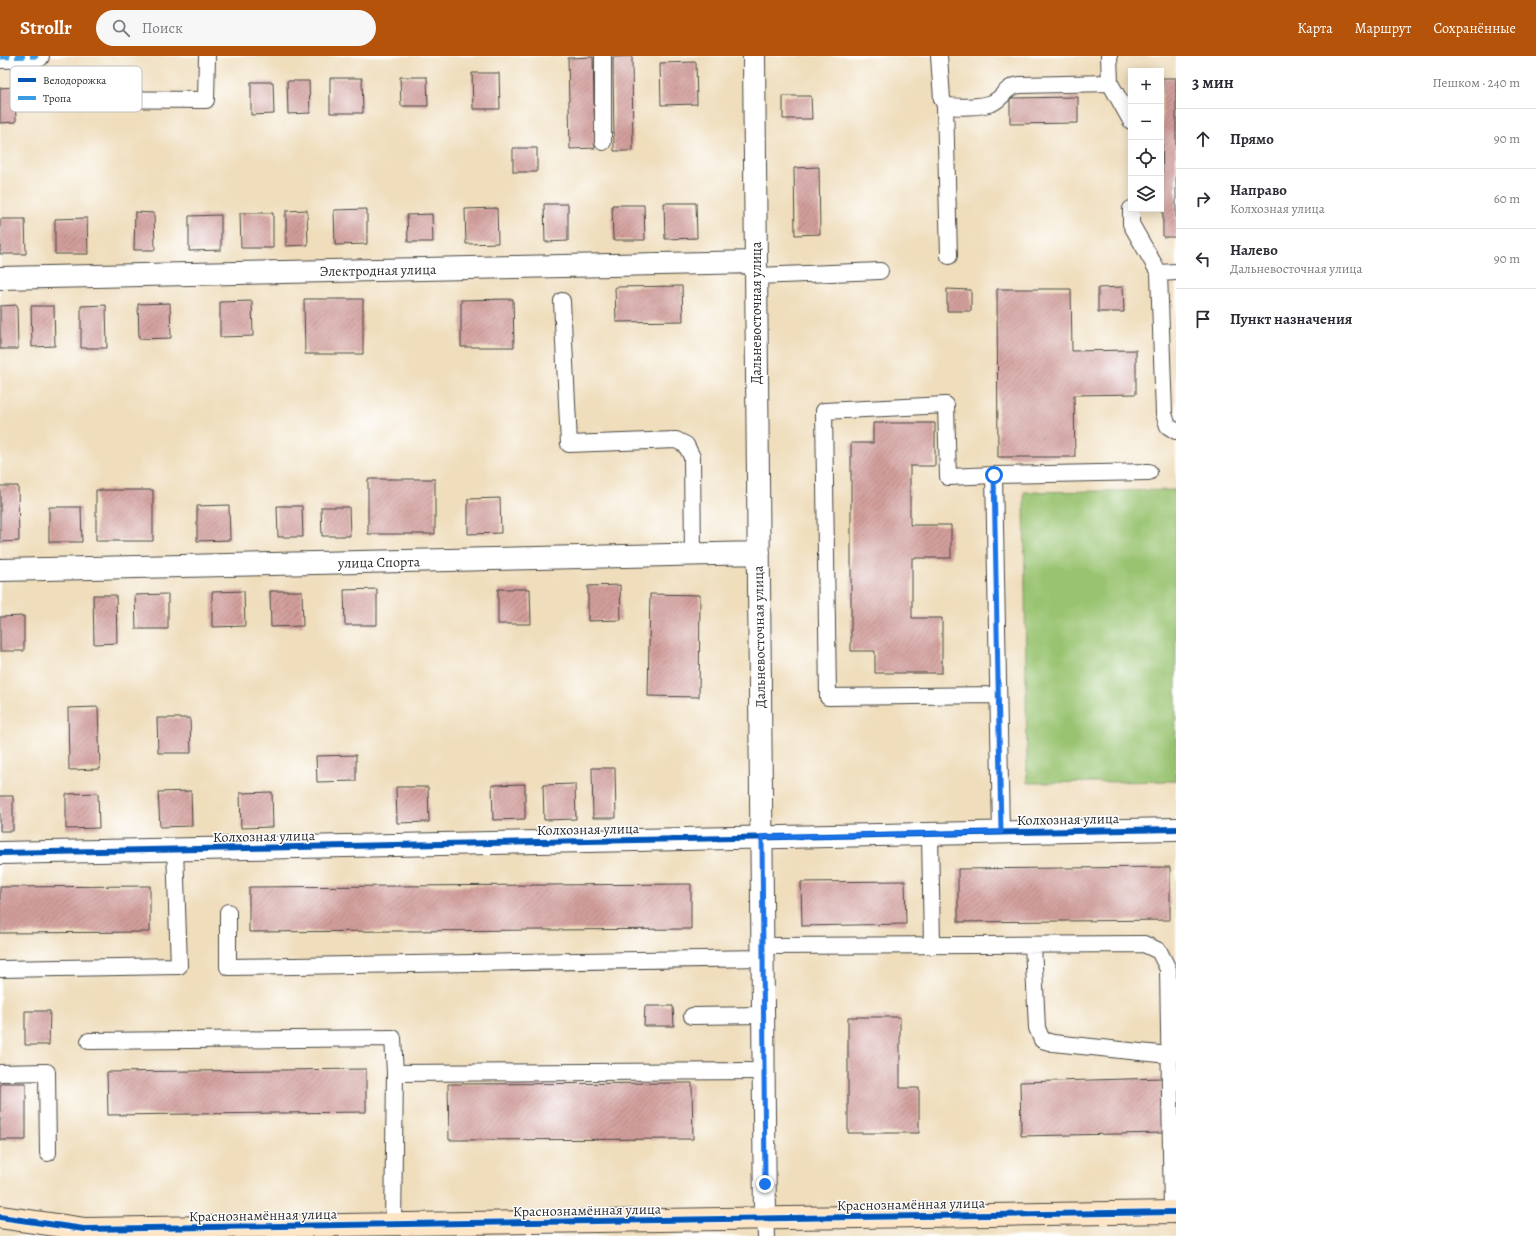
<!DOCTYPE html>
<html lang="ru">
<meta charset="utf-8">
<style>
:root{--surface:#fff;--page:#f7f7f7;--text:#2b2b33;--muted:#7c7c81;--line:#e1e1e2;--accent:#b45309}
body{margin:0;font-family:Alegreya,serif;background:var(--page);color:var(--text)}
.controls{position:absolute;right:12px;top:12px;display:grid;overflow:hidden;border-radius:0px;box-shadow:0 2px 10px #0003}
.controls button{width:36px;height:36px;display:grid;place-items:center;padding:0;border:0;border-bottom:1px solid var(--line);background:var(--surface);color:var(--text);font:20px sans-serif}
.stop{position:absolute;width:12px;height:12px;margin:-9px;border:3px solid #1a73e8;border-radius:50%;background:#fff}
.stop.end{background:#1a73e8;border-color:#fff;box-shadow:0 1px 4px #0008}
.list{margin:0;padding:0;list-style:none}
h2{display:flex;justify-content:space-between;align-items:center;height:52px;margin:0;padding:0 16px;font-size:17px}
h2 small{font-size:13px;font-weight:400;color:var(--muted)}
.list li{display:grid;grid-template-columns:26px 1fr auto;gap:12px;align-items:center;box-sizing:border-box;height:60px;padding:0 16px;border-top:1px solid var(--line)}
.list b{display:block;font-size:15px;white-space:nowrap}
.list p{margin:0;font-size:13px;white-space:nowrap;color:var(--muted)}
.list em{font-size:13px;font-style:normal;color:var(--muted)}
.icon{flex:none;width:22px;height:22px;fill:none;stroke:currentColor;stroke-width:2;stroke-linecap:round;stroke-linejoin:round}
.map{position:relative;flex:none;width:1176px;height:1180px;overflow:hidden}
header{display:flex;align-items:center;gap:24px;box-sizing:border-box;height:56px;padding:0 20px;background:var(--accent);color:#fff}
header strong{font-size:19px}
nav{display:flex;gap:22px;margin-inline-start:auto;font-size:14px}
.search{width:280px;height:36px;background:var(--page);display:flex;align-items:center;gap:10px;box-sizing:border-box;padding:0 14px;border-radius:22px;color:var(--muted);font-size:15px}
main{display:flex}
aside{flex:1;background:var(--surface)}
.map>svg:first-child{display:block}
.pitch{fill:#99c370;stroke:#62774e}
.building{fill:url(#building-hatch)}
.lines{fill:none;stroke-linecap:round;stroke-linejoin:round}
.lane-casing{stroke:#484641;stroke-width:18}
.street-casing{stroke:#484641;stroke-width:24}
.secondary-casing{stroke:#484641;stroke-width:24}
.lane{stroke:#fff;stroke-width:16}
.street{stroke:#fff;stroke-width:22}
.secondary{stroke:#fde5c5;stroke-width:22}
.quiet{stroke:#3d9ce1;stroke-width:5;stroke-dasharray:10 5;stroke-linecap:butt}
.cycleway-casing{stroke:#fff;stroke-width:8}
.cycleway{stroke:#0057b8;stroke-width:6}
.route{stroke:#1a73e8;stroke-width:5}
.labels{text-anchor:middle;stroke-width:3;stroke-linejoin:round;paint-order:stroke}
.street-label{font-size:14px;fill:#2b2b2b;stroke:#fff}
.key{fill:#fff;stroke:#bfbfbf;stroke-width:1}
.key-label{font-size:11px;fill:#2b2b2b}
</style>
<header>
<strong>Strollr</strong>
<div class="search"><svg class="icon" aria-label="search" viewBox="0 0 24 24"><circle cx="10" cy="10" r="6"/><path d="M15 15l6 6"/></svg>Поиск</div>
<nav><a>Карта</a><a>Маршрут</a><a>Сохранённые</a></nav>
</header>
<main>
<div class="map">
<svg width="1176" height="1180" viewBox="0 0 1176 1180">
<defs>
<pattern id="building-hatch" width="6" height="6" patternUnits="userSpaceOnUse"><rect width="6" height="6" fill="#d29e9b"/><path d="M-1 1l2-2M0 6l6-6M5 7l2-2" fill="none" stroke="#ab817f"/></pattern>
</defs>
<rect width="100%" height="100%" fill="#fff"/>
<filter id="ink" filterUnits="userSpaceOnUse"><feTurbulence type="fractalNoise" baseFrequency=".025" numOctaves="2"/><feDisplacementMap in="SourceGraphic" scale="8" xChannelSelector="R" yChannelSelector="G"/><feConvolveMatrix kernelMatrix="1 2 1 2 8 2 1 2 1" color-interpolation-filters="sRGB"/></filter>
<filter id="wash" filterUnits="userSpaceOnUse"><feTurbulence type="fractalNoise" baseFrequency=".012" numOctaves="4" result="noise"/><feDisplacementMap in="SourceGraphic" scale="16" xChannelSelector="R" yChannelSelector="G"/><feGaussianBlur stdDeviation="0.9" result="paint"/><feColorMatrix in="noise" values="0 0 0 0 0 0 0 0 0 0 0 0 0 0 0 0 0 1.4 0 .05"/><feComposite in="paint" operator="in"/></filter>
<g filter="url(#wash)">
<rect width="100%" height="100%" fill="#efddbb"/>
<path class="pitch" d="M1176,434V725L1027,727L1024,436Z"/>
<g id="blocks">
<path class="building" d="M632,0L633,95H614L613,1Z
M593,1L595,92L570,93L568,2Z
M696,6L697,48L661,49L660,7Z
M472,17H499L500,53H473Z
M400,21H427L428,50H401Z
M330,22H362L363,57H330Z
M1162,22H1176V181H1163Z
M287,25H309L310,57L288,58Z
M251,26H273L274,58L251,59Z
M15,31L16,66L0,67V32Z
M783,40H811L812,63H783Z
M1078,41V67L1010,68V42Z
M513,92H537V116H513Z
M819,111L820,178L795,179L794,112Z
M664,147H696L697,182L665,183Z
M544,148H568V185L545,186Z
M612,149H644L645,184H613Z
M497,152L498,187L466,188L465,153Z
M367,153V188L335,189L334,154Z
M307,154L308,189L286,190V155Z
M135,156L154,157L155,194H134Z
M240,157H273V192H241Z
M432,158L433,186H408L407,159Z
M221,159V194L189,195V160Z
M87,162L88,198H55V163Z
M0,163H25L26,198H0Z
M682,230L683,265L616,266L615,231Z
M1123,231L1124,256H1098V232Z
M947,233L971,234V255H947Z
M997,233H1071L1072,295L1136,294V338L1074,339L1075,401H998Z
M304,243H363V298H305Z
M513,243L514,291H461V244Z
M252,245L253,280L220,281V246Z
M170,247L171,282L139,283L138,248Z
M17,249L18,293H0V250Z
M106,249L107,292H81V250Z
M31,250H54L55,290L32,291Z
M873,367H935V410H910V469H951V502H912V562H942V617H875V595H851V387H873Z
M368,423H435V478H368Z
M0,430H18L19,485L0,486Z
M96,434H153V485H96Z
M500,442L501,477L468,478V443Z
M229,449L230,484L197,485V450Z
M277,450H302L303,481H278Z
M49,451H81L82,486H49Z
M321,451H349L350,480H322Z
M620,529L621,564L588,565V530Z
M377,533V569H345L344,534Z
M498,533H530L531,568H498Z
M244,535L245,570L212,571V536Z
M270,535H302L303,570L271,571Z
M168,538V573H136L135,539Z
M650,538L700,539L699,641L648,640Z
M93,539H116L117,587L94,588Z
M24,560V595H0V561Z
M98,651L100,713L69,714L68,652Z
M157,662H190L191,697H158Z
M356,699V725L317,726L316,700Z
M592,712H615L616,762H593Z
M525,728V763L493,764L492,729Z
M575,728L576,763L544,764L543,729Z
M396,731H428L429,766L397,767Z
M191,735L192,770L160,771L158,736Z
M272,736L273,771L241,772L240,737Z
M98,737L99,772L66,773V738Z
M0,740H13V775H0Z
M1170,811V864L958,866V813Z
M905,825L906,868L802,870L801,826Z
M691,828V873L249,876V831Z
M150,830V876L0,877V831Z
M645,950H673L674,970H644Z
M25,955H50L49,989H25Z
M848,961H900V1032H919V1077H848Z
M366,1013V1056L108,1059L107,1016Z
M1162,1022L1163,1077L1021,1080L1020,1026Z
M0,1027H26V1084H0Z
M692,1027L693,1083L449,1084L448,1028Z"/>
</g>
</g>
<g filter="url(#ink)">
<use href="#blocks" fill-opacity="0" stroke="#484641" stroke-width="1"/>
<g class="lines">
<defs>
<path id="lane" d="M603,0V86
M939,0L942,43L945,49C955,52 982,51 992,47C1004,42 1004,31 1020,29L1110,27
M1109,0L1110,27L1131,65
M82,43L206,44L207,0
M945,49L949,200
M1131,153V168L1159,217L1164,358L1168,370L1176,375
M1159,217L1176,216
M756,220L880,215
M562,245L569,388L676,384L686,389L692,401L693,499
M994,419L948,421L946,349L824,355L828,641L998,639
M1001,776L994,419L1149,416
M930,778L932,890
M228,856V911L763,902
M1033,889L1037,972L1042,984L1053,987L1169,999
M762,890L1144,888L1159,895L1168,913L1172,1156
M0,913L179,910L175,793
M692,960L763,959
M89,985L393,982L395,1017L393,1169
M0,1017L47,1016L48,1097
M395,1017L764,1015
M765,1163L766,1180"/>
<path id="street" d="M754,0L765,1163
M0,1L38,0
M0,222L756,206
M0,514L759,497
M0,797L1176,773"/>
<path id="secondary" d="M0,1161L84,1173L1176,1156"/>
</defs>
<use href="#lane" class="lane-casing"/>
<use href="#street" class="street-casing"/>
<use href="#secondary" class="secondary-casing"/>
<use href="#lane" class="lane"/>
<use href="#street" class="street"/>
<use href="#secondary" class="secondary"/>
<path class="quiet" d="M0,1L38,0"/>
<defs>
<path id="cycleway" d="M0,797L1176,773
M0,1161L84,1173L1176,1156"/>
</defs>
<use href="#cycleway" class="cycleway-casing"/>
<use href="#cycleway" class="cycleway"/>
</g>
</g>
<g class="lines" filter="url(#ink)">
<path class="route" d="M765,1128L762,781L1001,776L994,419"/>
</g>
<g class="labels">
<g class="street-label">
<text transform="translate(378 214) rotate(-1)" y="5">Электродная улица</text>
<text transform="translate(756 257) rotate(-90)" y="5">Дальневосточная улица</text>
<text transform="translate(379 506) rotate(-1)" y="5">улица Спорта</text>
<text transform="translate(759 581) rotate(-91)" y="5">Дальневосточная улица</text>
<text transform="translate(1068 763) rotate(-1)" y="5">Колхозная улица</text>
<text transform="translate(588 773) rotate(-1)" y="5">Колхозная улица</text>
<text transform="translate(264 780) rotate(-1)" y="5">Колхозная улица</text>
<text transform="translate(911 1148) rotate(-1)" y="5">Краснознамённая улица</text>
<text transform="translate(587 1154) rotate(-1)" y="5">Краснознамённая улица</text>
<text transform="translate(263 1159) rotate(-1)" y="5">Краснознамённая улица</text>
</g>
</g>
<rect x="10" y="10" width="132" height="46" rx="6" class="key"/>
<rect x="18" y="22" width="18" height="4" fill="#0057b8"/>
<rect x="18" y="40" width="18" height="4" fill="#3d9ce1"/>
<g class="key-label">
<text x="43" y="28">Велодорожка</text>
<text x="43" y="46">Тропа</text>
</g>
</svg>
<div class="controls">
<button>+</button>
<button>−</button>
<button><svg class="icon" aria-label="locate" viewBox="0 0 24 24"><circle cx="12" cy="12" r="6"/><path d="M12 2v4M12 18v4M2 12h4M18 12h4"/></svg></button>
<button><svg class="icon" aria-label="layers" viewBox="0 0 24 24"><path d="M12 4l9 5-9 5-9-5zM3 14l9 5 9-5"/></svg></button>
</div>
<div class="stop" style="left:994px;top:419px"></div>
<div class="stop end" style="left:765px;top:1128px"></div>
</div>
<aside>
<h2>3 мин<small>Пешком · 240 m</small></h2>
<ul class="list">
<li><svg class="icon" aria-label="ahead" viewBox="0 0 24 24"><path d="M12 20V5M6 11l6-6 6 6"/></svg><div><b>Прямо</b></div><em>90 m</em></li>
<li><svg class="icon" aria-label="right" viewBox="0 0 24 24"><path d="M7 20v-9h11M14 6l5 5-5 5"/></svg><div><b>Направо</b><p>Колхозная улица</p></div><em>60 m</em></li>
<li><svg class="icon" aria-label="left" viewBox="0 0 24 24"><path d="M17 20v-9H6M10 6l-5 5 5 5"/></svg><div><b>Налево</b><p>Дальневосточная улица</p></div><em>90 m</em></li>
<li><svg class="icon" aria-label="arrive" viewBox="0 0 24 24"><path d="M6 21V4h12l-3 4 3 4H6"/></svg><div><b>Пункт назначения</b></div></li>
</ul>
</aside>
</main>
